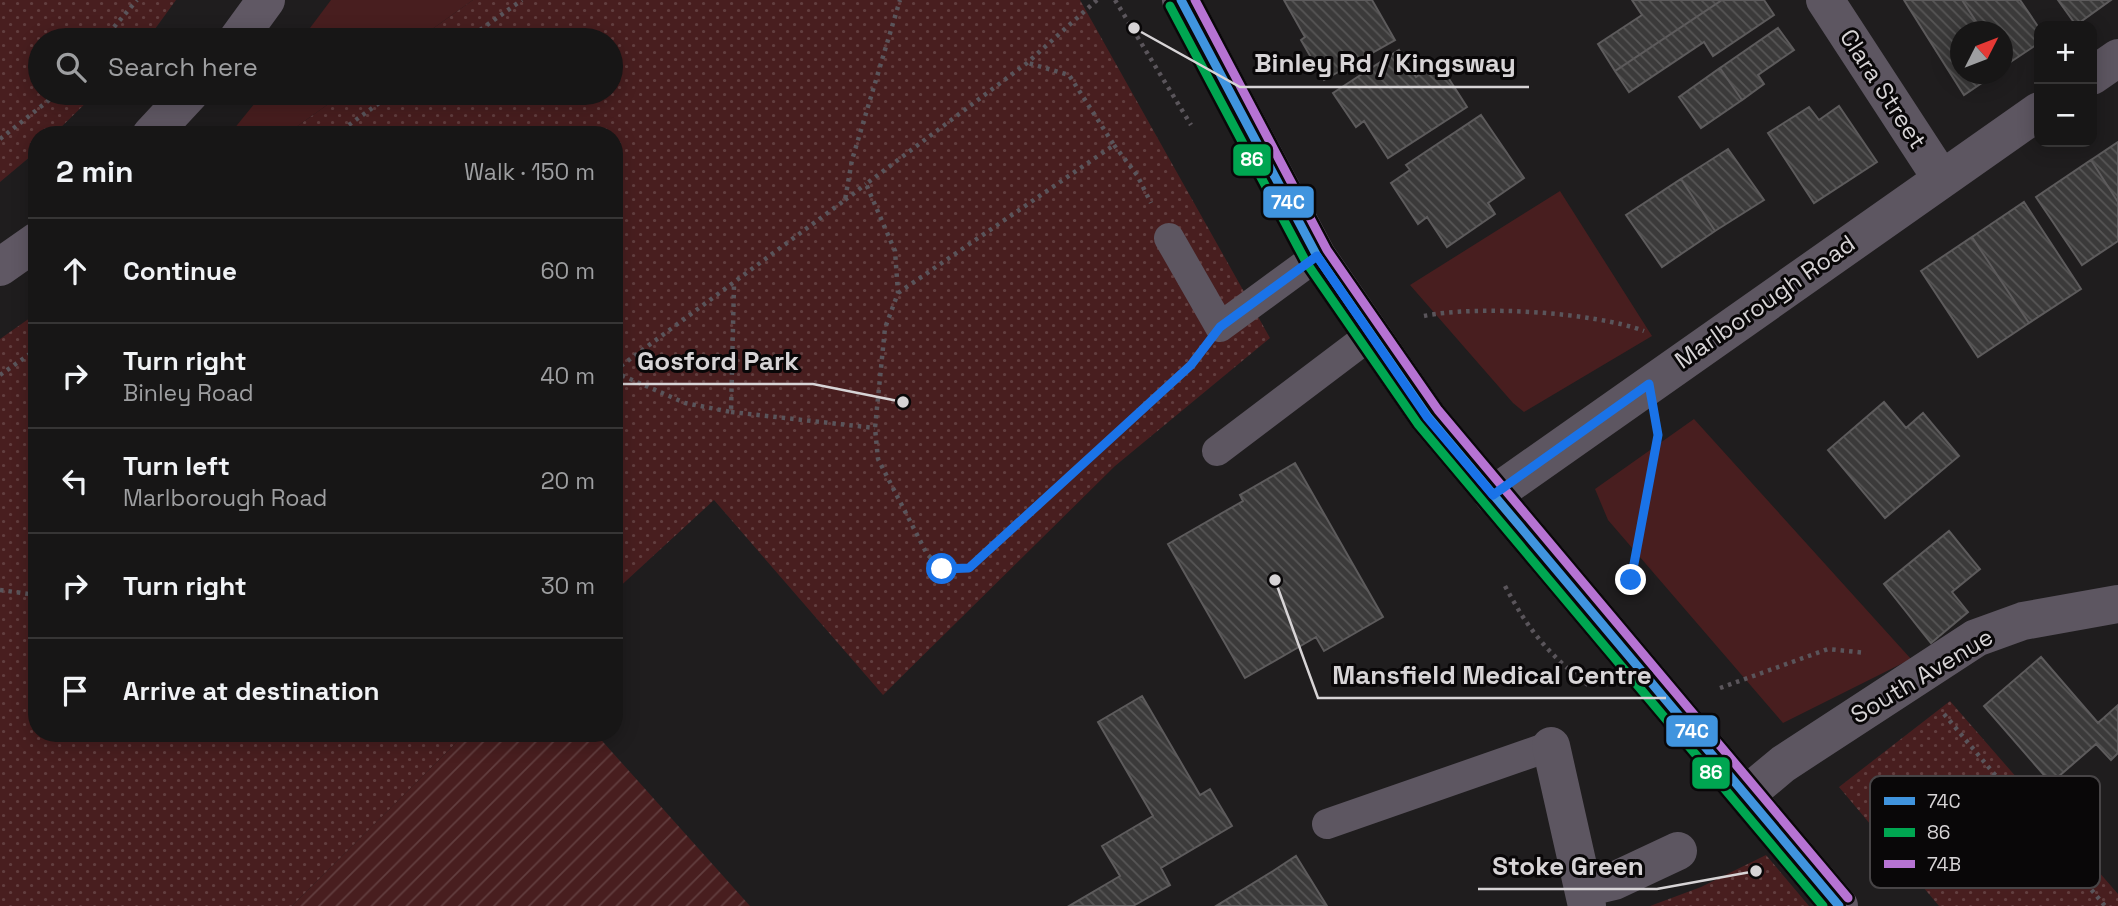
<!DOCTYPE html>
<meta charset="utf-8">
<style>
:root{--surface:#171616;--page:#201f1f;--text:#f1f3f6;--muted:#9e9fa1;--line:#363535}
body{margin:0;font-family:"Space Grotesk",sans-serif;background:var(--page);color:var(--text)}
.controls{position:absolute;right:21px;top:21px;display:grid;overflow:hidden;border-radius:14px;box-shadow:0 4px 18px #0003}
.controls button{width:63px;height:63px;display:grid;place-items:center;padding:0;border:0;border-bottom:2px solid var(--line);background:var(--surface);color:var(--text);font:35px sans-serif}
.compass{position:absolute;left:1950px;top:21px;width:63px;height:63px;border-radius:50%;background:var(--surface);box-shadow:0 4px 18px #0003;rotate:48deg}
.stop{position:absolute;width:21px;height:21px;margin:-16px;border:5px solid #1a73e8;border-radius:50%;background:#fff}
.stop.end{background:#1a73e8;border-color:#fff;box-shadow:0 2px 7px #0008}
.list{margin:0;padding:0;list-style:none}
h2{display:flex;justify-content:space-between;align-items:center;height:91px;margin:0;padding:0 28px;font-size:30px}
h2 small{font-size:23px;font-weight:400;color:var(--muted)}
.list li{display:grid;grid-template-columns:46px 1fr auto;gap:21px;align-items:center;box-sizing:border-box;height:105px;padding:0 28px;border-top:2px solid var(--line)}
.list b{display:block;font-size:26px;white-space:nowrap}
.list p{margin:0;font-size:23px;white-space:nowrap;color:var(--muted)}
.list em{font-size:23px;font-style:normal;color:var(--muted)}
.icon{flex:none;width:38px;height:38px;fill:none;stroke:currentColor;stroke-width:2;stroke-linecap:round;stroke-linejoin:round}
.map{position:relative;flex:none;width:2118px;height:906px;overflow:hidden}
.search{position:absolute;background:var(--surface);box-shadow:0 4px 18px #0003;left:28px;top:28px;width:595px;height:77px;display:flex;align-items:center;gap:18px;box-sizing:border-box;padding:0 24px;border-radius:38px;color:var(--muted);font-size:26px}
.panel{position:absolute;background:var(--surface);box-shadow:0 4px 18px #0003;left:28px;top:126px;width:595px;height:616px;border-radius:28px}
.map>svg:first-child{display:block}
.grass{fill:#481e1f}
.park{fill:url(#park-dots)}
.garden{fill:url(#garden-furrows)}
.building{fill:url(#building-back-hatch);stroke:#5d5b5c;stroke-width:2}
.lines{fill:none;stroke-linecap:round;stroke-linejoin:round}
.path{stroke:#5a555b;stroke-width:4.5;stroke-dasharray:3.5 5;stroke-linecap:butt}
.lane{stroke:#5d5661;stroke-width:30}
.street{stroke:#5d5661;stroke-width:38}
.secondary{stroke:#605864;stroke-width:38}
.primary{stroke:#5f5662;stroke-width:38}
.bus-1-casing{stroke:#090708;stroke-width:14}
.bus-2-casing{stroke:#090708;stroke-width:14}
.bus-3-casing{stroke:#090708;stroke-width:14}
.bus-1{stroke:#4094de;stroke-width:9}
.bus-2{stroke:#00a651;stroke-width:9}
.bus-3{stroke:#b673d3;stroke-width:9}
.route{stroke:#1a73e8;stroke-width:9}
.labels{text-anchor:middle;stroke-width:6;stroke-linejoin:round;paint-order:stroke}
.street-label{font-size:24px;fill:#d7d4d6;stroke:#090708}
.key{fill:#090708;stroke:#474446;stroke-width:2}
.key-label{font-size:19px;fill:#d7d4d6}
.leader{fill:none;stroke:#d7d4d6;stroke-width:2.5}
.callout-dot{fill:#d7d4d6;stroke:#090708;stroke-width:2.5}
.callout-label{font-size:26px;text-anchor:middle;font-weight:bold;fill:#d7d4d6;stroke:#090708;stroke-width:6;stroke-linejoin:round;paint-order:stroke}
.line-badge{stroke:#090708;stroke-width:2.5}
.badge-label{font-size:19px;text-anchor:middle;font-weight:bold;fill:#fff}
</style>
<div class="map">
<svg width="2118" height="906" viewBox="0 0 2118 906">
<defs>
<pattern id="park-dots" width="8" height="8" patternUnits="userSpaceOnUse" patternTransform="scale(1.75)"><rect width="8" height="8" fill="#481e1f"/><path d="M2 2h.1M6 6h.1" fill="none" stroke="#623e3f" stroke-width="1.8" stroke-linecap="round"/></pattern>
<pattern id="garden-furrows" width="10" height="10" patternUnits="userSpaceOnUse" patternTransform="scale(1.75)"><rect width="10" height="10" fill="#481e1f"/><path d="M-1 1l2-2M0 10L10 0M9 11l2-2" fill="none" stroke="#623e3f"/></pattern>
<pattern id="building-back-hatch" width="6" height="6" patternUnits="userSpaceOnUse" patternTransform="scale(1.75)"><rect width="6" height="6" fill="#3b3a3a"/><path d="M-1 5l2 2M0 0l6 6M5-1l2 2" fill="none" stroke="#575656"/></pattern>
</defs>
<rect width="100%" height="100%" fill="#1f1d1e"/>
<path class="grass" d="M331,0H473L417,40H301Z
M263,93H344L285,135H229Z
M1560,191L1652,336L1524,412L1513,403L1410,285Z
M1694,419L1911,659L1783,723L1608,520L1595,489Z"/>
<path class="park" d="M0,0H176L147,40H40V93H96L53,135H37V151L0,182Z
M473,0H1080L1270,338L1115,466L883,695L714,500L614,592V135H285L344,93H611V40H417Z
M37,313V733H466L292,906H0V339Z
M1950,701L2118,894V906H1939L1839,787Z
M1766,855L1809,906H1650L1701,887Z"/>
<path class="garden" d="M466,733H595L750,906H292Z"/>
<path class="building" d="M1284,0H1372L1395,40L1324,80L1301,40L1305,37Z
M1632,0H1722L1615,71L1598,44L1642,15Z
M1722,0H1764L1774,15L1713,56L1704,42L1629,92L1615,71Z
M1904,0H1962L1983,32H1960V74H1995L1964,95Z
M1962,0H2020L2039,28V43L2006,65L2002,60V32H1983Z
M2058,0H2111L2076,25Z
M1778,28L1794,50L1758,75L1764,84L1742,100L1720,68Z
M1399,50L1416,77L1438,62L1467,107L1388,158L1364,121L1356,127L1333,93Z
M1720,68L1742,100L1701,128L1679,97Z
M1839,106L1877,162L1814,203L1768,133L1809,107L1819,120Z
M1481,115L1524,178L1488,203L1495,214L1447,247L1427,217L1418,224L1391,183L1410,170L1406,165Z
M2118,142V202L2091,160Z
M1728,149L1764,200L1715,231L1681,179Z
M2091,160L2118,202V241L2082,265L2036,197Z
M1681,179L1715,231L1662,267L1626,215Z
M2024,202L2081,289L2029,323L1972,237Z
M1972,237L2029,323L1978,357L1921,271Z
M1884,402L1906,428L1923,413L1959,456L1885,518L1828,450Z
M1295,463L1383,617L1324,651L1316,637L1245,678L1168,544L1243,501L1240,495Z
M1949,531L1980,569L1952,592L1968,612L1931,643L1884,584Z
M2041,657L2098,723L2118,705V753L2111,760L2096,744L2051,783L1984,706Z
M1142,696L1200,795L1210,789L1232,826L1161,868L1170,885L1133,906H1069L1120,876L1102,846L1153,816L1098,722Z
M1296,856L1327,906H1216L1273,871Z"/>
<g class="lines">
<path class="path" d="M1097,0L1027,63L866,184L895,251L898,293L885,328L875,428L878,459L927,554L942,569L969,568L1195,360
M1115,0L1191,125
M103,40L137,0
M466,40L522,0
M335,135L393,93
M0,139L58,93
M1114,145L1137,175L1151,203
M845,200L866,184
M898,293L1114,145L1069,75L1028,63
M1424,316C1477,305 1594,312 1644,331
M614,371L845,200L852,160L900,0
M614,372L685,403L731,412L734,285
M0,375L37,349
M731,412L875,428
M1631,580L1658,436
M1505,586C1529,631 1548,654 1588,685
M0,590L37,595
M1720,688L1828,649L1866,653
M1944,714L2105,906"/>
<path class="lane" d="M1169,238L1220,327L1317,256
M1217,451L1369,336
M1327,824L1551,746"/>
<path class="street" d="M1825,0L1941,178
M2092,76L2118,58
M1493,495L2039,111
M1551,746L1587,906
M1747,794L1783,764L1976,638L2023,621L2118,604
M1584,888L1614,881L1678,851"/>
<path class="secondary" d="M237,40L266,0
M151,135L190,93
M0,267L37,241"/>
<path class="primary" d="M1181,0L1317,256L1428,417L1839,906"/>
<defs>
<path id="bus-1" d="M1181,0L1317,256L1428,417L1839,906"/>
<path id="bus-2" d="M1170,6L1306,262L1418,424L1823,906"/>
<path id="bus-3" d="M1195,0L1327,250L1438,410L1848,898"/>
</defs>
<use href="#bus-1" class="bus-1-casing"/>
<use href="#bus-2" class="bus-2-casing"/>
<use href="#bus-3" class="bus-3-casing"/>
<use href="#bus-1" class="bus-1"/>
<use href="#bus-2" class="bus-2"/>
<use href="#bus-3" class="bus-3"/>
</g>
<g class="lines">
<path class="route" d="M942,569L969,568L1191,365L1220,327L1317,256L1427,417L1493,495L1649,384L1658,435L1631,580"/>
</g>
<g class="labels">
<g class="street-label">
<text transform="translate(1883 89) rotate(57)" y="8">Clara Street</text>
<text transform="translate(1765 302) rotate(-35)" y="8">Marlborough Road</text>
<text transform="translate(1922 676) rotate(-31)" y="8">South Avenue</text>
</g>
</g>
<rect x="1870" y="776" width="230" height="112" rx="10" class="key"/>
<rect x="1884" y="797" width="31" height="8" fill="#4094de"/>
<rect x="1884" y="828" width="31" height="9" fill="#00a651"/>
<rect x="1884" y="860" width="31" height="8" fill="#b673d3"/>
<g class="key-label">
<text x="1927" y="808">74C</text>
<text x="1927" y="839">86</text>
<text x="1927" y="871">74B</text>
</g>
<path class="leader" d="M1134 28L1240 87H1529M903 402L813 384H623M1275 580L1318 698H1666M1756 871L1657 889H1478"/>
<g class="callout-dot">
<circle cx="1134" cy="28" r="7"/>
<circle cx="903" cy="402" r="7"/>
<circle cx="1275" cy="580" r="7"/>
<circle cx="1756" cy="871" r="7"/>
</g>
<g class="callout-label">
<text x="1385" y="72">Binley Rd / Kingsway</text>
<text x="718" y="370">Gosford Park</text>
<text x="1492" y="684">Mansfield Medical Centre</text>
<text x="1568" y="875">Stoke Green</text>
</g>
<g class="line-badge">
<rect x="1232" y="143" width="40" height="34" rx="7" fill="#00a651"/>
<rect x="1262" y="185" width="53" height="34" rx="7" fill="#4094de"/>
<rect x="1665" y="714" width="54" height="34" rx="7" fill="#4094de"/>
<rect x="1691" y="756" width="40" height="34" rx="7" fill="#00a651"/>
</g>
<g class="badge-label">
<text x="1252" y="166">86</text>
<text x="1288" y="209">74C</text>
<text x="1692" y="738">74C</text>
<text x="1711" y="779">86</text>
</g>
</svg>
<div class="controls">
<button>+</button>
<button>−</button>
</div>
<svg class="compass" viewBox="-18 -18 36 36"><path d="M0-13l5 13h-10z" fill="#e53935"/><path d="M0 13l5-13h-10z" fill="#9e9fa1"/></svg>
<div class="stop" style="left:942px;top:569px"></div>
<div class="stop end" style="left:1631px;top:580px"></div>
<div class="search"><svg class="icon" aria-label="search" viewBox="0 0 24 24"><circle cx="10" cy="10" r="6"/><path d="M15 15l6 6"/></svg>Search here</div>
<section class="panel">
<h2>2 min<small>Walk · 150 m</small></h2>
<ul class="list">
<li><svg class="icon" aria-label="ahead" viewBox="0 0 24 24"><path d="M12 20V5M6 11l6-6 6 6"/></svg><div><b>Continue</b></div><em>60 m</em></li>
<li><svg class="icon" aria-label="right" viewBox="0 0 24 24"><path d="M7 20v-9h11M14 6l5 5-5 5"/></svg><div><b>Turn right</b><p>Binley Road</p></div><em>40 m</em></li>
<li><svg class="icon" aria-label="left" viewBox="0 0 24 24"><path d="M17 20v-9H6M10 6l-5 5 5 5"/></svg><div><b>Turn left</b><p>Marlborough Road</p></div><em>20 m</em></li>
<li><svg class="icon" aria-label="right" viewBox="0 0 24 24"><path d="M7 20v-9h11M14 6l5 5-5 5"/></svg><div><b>Turn right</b></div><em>30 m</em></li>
<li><svg class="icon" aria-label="arrive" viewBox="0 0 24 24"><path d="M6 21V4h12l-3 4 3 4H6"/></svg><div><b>Arrive at destination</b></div></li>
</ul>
</section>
</div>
